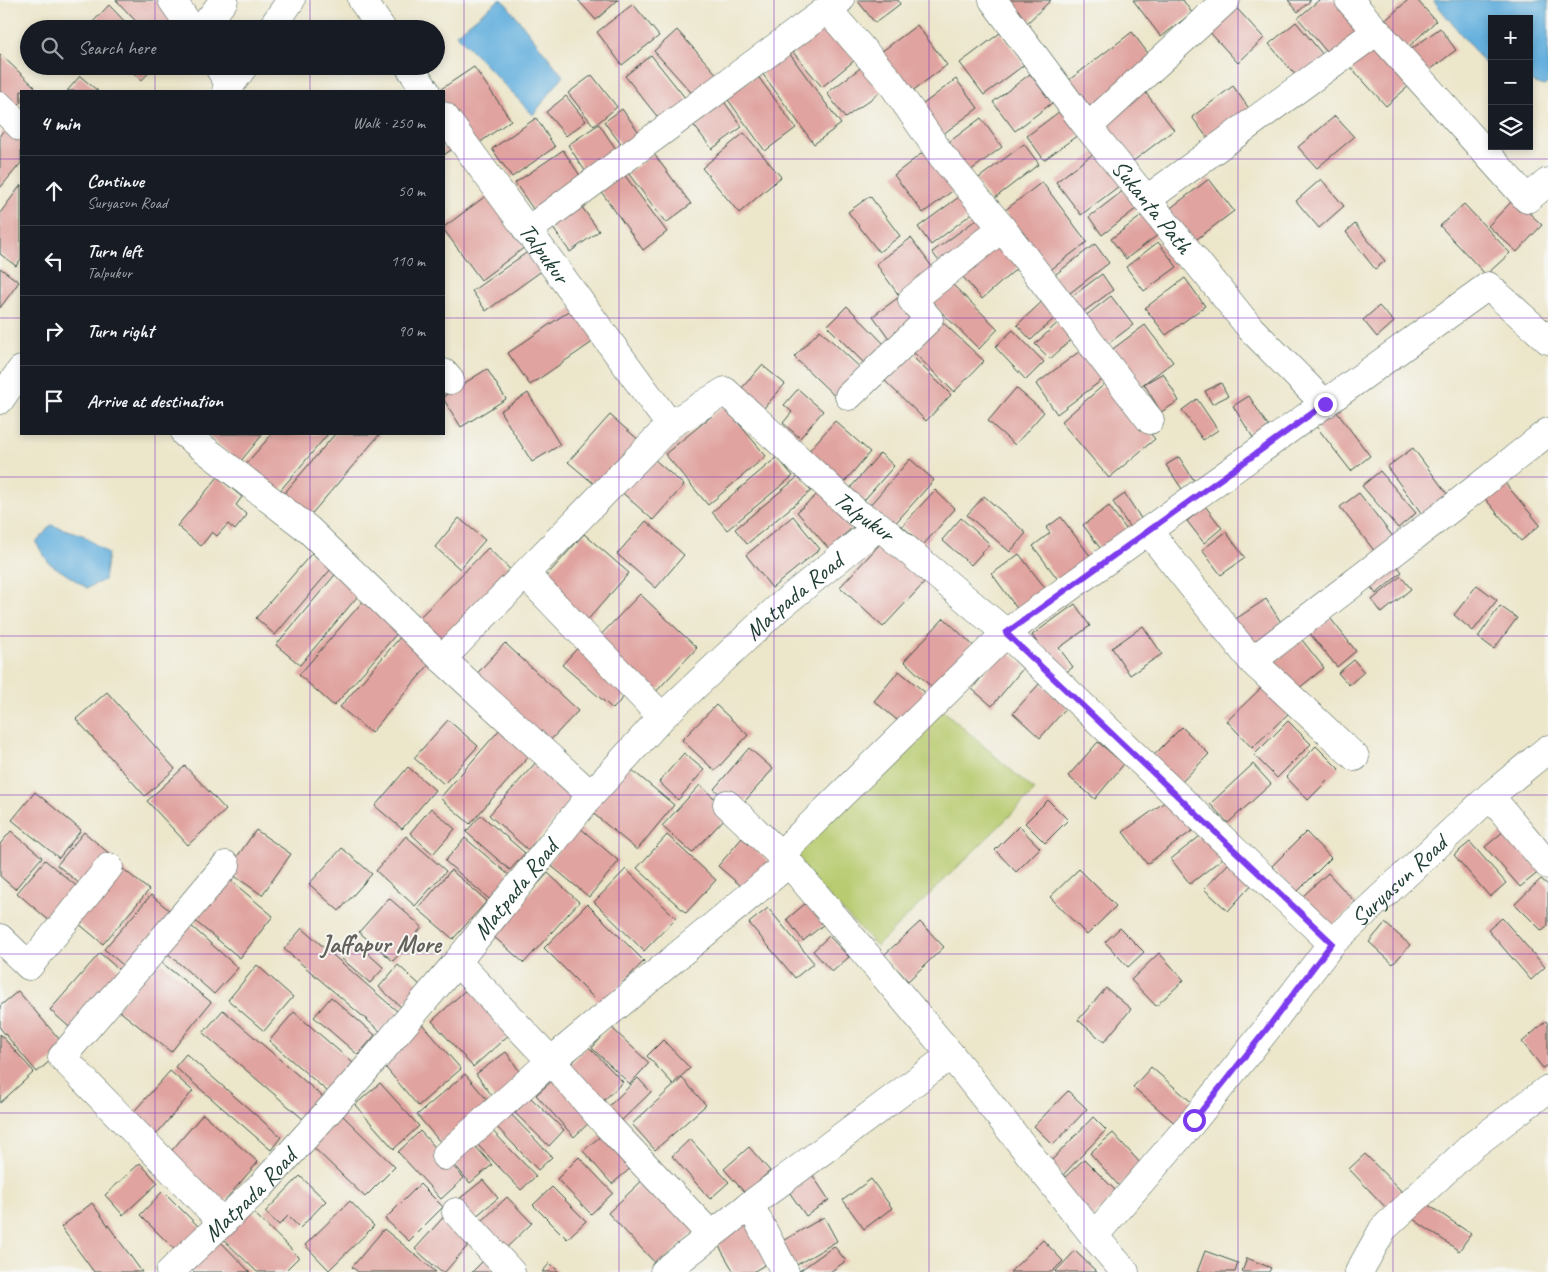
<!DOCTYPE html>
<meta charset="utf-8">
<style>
:root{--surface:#171b24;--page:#20242c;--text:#f1f3f6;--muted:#9ea1a6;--line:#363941}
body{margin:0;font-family:Caveat,sans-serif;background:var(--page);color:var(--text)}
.controls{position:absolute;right:15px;top:15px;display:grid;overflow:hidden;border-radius:0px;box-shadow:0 2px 8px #0003}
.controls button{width:45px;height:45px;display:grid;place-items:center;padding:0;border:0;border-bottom:1px solid var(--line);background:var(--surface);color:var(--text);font:25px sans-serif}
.stop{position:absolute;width:15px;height:15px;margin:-11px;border:4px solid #7c3aed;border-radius:50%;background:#fff}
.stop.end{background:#7c3aed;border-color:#fff;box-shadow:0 1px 5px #0008}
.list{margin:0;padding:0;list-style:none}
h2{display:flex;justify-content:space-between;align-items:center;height:65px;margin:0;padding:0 20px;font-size:21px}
h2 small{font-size:16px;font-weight:400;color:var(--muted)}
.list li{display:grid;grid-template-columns:32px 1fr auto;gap:15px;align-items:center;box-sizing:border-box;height:70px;padding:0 20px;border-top:1px solid var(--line)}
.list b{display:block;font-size:19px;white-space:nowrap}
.list p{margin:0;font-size:16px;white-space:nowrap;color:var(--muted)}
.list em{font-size:16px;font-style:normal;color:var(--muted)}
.icon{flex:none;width:28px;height:28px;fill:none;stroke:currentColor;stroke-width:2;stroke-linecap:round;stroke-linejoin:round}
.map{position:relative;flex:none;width:1548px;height:1272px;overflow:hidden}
.search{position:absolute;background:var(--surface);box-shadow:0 2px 8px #0003;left:20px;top:20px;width:425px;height:55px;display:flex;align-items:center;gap:12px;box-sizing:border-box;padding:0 18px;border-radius:28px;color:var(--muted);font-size:19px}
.panel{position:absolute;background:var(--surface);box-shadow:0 2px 8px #0003;left:20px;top:90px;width:425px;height:345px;border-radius:0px}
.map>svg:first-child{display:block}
.green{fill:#b8cb6f;stroke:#6c8452}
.water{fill:#65b0de;stroke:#427689}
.building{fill:#e0a39f}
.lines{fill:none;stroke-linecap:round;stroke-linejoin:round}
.minor-casing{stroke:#3e564b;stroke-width:29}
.major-casing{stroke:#3e564b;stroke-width:29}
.minor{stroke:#fff;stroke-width:28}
.major{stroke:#fff;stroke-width:28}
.route{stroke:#7c3aed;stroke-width:6}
.grid{fill:none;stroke:#7b2cbf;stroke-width:1;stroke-opacity:0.55}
.labels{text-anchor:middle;stroke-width:4;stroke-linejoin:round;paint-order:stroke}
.street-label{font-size:24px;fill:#1f3d34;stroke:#f6f6f2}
.neighbourhood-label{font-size:25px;font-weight:bold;fill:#636159;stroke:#f6f6f2}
</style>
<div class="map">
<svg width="1548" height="1272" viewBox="0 0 1548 1272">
<rect width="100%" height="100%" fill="#f6f6f2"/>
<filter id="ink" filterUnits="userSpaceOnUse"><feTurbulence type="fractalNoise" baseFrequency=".02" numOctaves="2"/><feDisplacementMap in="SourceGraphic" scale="10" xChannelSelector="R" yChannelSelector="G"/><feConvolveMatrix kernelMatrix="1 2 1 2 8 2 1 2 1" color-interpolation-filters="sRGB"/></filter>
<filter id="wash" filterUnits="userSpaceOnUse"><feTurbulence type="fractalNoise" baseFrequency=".0096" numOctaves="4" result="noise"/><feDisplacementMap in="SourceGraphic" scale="20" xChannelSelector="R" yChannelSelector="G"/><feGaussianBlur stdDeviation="1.12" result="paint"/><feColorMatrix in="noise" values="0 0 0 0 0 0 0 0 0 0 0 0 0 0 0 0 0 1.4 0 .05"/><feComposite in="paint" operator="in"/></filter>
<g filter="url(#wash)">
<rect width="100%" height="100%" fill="#ece6cb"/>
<path class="green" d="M936,704L1035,791L877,946L793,860Z"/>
<path class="water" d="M499,0H503L563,76L533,115L456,34Z
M1433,0H1548V83L1544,86L1529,81V19H1492V68L1487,66Z
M51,525L83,535L108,554L104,580L87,588L49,563L36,543Z"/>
<g id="blocks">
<path class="building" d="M116,0H161L186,29H143Z
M578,0H618L596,20Z
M857,0H898L900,4L875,23Z
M997,0H1051L1023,27Z
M1133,0H1183L1192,13L1161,37Z
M1288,0H1311L1298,12Z
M1319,0H1338L1364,30L1332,58L1298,18Z
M1408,0H1417L1436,21L1403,52L1379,26Z
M1231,2L1264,38L1238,63L1204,26Z
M633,4L659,36L622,65L597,32Z
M109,5L132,29H90L88,27Z
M1296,22L1329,62L1303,84L1269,44Z
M826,25L855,60L822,87L793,52Z
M917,25L947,65L907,95L877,55Z
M1440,28L1456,50L1426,73L1409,51Z
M677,30L721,79L698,100L654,51Z
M1132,32L1153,60L1090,108L1069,80Z
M1000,33L1024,65L984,95L960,63Z
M1371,41L1411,84L1386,106L1347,63Z
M789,53L841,124L814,144L762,73Z
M0,54L35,87L31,91H21V102L14,109L0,96Z
M651,55L690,104L664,125L625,76Z
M127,66H155L141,81Z
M863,66L882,91L845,118L827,93Z
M474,67L511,120L475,146L444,101V91H438Z
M1030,74L1052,103L1015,131L993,102Z
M592,75L617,107L594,126L568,93Z
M757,75L796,128L765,151L726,97Z
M80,76L98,91H67Z
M956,79L978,108L939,137L918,108Z
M1233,86L1255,117L1214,147L1192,117Z
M1143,89L1174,130L1128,165L1097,124Z
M566,96L586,121L566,136L546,112Z
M723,100L742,127L712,149L692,123Z
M1064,108L1082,132L1044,160L1027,136Z
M622,109L644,139L627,152L604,122Z
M1335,116L1354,137L1317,168L1298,147Z
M536,118L555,147L512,177L492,149Z
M981,118L1002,147L962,177L941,148Z
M9,124L21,135V163L0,188V135Z
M599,124L620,155L589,177L568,145Z
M444,127L458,145L444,155Z
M744,133L781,177L739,213L702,168Z
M1024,144L1039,164L991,201L976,180Z
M1102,147L1127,180L1081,215L1056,182Z
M563,150L583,180L536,213L515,183Z
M926,150L955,189L923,213L894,175Z
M654,154L691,204L666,223L628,173Z
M623,173L667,232L643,250L600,190Z
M1209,179L1234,211L1193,242L1168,210Z
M1321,179L1344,206L1319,228L1296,201Z
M1042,182L1087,242L1049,271L1004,211Z
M21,185V259L16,266L0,254V213Z
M1124,190L1137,208L1102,235L1089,217Z
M491,192L529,244L481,280L444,230V227Z
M963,194L975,211L931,245L918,227Z
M870,196L900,236L879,252L848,212Z
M1514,199L1542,225L1517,252L1488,226Z
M579,203L599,231L570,252L550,224Z
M1464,204L1510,253L1486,275L1440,226Z
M1148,211L1163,231L1126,259L1111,239Z
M980,217L989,232L947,272L932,252Z
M1355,224L1385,261L1375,269L1346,232Z
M911,238L938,275L903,301L876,264Z
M1002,240L1023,263L982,299L962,276Z
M1158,242L1177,267L1144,291L1126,267Z
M1095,244L1109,263L1066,296L1052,277Z
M529,251L543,270L486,311L472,291Z
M0,268L19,282L0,308Z
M1102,274L1113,290L1079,315L1067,300Z
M1185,278L1205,306L1166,335L1145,308Z
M949,281L998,329L979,349L930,301Z
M1048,296L1062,311L1031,340L1017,325Z
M1111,296L1133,325L1105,346L1084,317Z
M899,297L918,324L893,344L873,316Z
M847,306L888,348L868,367L827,326Z
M1379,306L1394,322L1377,337L1363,320Z
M575,307L597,339L530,385L508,353Z
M935,315L984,361L954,392L906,345Z
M1065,316L1080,332L1050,359L1035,344Z
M1145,325L1173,362L1138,388L1110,351Z
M820,330L866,373L840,401L794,357Z
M1013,330L1044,362L1026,380L995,347Z
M1084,348L1106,377L1057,414L1036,384Z
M907,351L951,395L926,421L881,377Z
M762,365L785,384L763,409L741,389Z
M487,369L506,399L461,427L444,400V396Z
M1163,373L1179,401L1161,412L1144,384Z
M1107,382L1155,439L1109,478L1061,422Z
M1221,383L1228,396L1212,404L1205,391Z
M1016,388L1044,412L1015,445L988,421Z
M798,389L823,411L800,438L783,423L792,412L784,405Z
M528,393L560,445L532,462L500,411Z
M1249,396L1273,434L1257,444L1233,406Z
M1197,399L1218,430L1203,440L1182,410Z
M724,406L766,456L708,505L665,454Z
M1336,411L1370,456L1351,471L1316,426Z
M610,415L641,442L600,489L568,462Z
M835,421L870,452L841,486L805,455Z
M213,434H263L240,462L210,437Z
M272,434H328L278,493L245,465Z
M335,434H380L308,518L282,496Z
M1413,448L1451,499L1425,518L1387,467Z
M647,453L684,485L653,520L617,488Z
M880,453L894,466L860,505L846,493Z
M777,457L793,476L727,530L712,512Z
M1179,457L1195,482L1182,489L1166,465Z
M910,459L934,480L892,527L869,506Z
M1380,471L1416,513L1398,528L1362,486Z
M799,476L811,491L747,544L735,529Z
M218,477L242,497L236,505L247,515L235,530L228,524L217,536L212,532L201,546L177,526Z
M1500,477L1540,525L1521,541L1481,494Z
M822,490L854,526L829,549L797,512Z
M935,490L955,509L923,545L902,526Z
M1359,493L1394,538L1376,553L1340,507Z
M1125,494L1144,523L1132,531L1113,502Z
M984,496L1026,533L1010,552L967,515Z
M1109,506L1132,537L1106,556L1083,525Z
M1205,506L1222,528L1204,543L1187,521Z
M793,516L820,549L772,588L746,555Z
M1061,517L1094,561L1062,585L1033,546L1050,533L1046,528Z
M459,518L485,540L460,569L435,547Z
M961,518L990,544L971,565L942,540Z
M646,521L684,555L656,588L617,554Z
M1226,532L1245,558L1221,575L1202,550Z
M584,534L629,573L584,624L539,584Z
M882,542L925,582L883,627L840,587Z
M488,548L518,577L443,654L413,624Z
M312,553L331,569L275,635L256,618Z
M1019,554L1049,593L1021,614L992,574Z
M1394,562L1402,572L1376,594L1368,583Z
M339,570L363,590L300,665L276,645Z
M1401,576L1411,589L1382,613L1372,600Z
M1477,585L1497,600L1473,631L1454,615Z
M640,594L697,648L650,698L593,643Z
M1266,599L1284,627L1250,649L1231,622Z
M364,600L399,631L334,706L299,675Z
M1075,604L1090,626L1059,648L1073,667L1060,677L1032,635Z
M1500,606L1517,618L1494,649L1478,637Z
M1327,614L1356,651L1337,667L1307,630Z
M944,618L980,652L940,695L904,661Z
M1143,626L1162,654L1130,675L1112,648Z
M402,635L433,660L371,733L340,707Z
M1302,640L1324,668L1293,693L1270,665Z
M505,643L578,711L543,748L471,680Z
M582,643L632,687L613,709L562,665Z
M1004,649L1025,666L992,706L972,689Z
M1354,660L1364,672L1349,685L1338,673Z
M899,671L933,699L908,729L874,701Z
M1040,683L1067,707L1040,738L1013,713Z
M1263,686L1289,713L1252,748L1227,721Z
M107,692L175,769L145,796L76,719Z
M716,705L748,735L715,771L682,740Z
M448,720L478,746L444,784L414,758Z
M1288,721L1311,744L1277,778L1254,755Z
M1182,727L1209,754L1176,788L1148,761Z
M501,728L531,754L470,824L440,798Z
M1098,742L1124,764L1095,799L1068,776Z
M1316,746L1339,769L1308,800L1286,777Z
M749,748L773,769L738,809L714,789Z
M684,753L704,770L678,800L659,782Z
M538,760L577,794L528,850L489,815Z
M1253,764L1271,784L1228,823L1210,804Z
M626,765L674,805L637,850L589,810Z
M185,766L226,810L188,845L147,801Z
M408,767L435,790L402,829L375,806Z
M700,785L730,813L692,853L662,826Z
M35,792L81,830L59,858L12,820Z
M1173,796L1196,828L1147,864L1123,832Z
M1048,800L1068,820L1045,843L1025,823Z
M431,808L455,829L433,854L410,833Z
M481,815L525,853L510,870L466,832Z
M1019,826L1040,848L1016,872L995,850Z
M579,827L619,861L589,897L548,863Z
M256,830L291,854L262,895L227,871Z
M1505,830L1540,871L1520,887L1485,847Z
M11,831L42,857L15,889L0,876V844Z
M84,832L112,856L86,889L57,865Z
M1306,832L1331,858L1296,893L1271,867Z
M1204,833L1223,858L1190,884L1171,859Z
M667,835L716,880L686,913L637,868Z
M406,836L446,871L415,906L376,871Z
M465,838L510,876L489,899L445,861Z
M742,838L773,865L749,893L718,866Z
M1470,842L1506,883L1490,897L1454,855Z
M342,848L372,874L339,911L309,884Z
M45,860L80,889L52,923L17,893Z
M1231,861L1254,882L1228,911L1204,889Z
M117,864L149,890L103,944L72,918Z
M626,869L676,918L644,951L594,902Z
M1079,869L1116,906L1087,935L1050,897Z
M451,870L487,901L453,939L418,909Z
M548,873L579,902L524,963L492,935Z
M1328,873L1356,903L1331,927L1302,897Z
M229,879L273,916L240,958L195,921Z
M1541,879L1548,885V926L1542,931L1515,904Z
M151,895L176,916L129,970L104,949Z
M389,898L422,927L393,961L359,932Z
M806,903L823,925L803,941L787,919Z
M587,904L644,961L601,1005L544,948Z
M768,908L814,963L795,978L749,923Z
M1502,918L1545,967L1531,980L1488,930Z
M920,922L944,947L908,981L884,955Z
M1385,923L1410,945L1393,964L1369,942Z
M189,924L238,968L214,994L165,951Z
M302,928L398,1012L381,1032L284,949Z
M1120,928L1144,952L1128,967L1105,942Z
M829,936L849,957L832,972L813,951Z
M355,942L384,968L370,983L341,958Z
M100,953L126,976L76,1033L50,1010Z
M1159,953L1184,980L1156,1006L1131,980Z
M157,959L211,1002L171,1052L117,1009Z
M257,965L293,997L264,1031L228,1000Z
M398,965L420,985L401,1007L379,987Z
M470,986L511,1033L473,1067L432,1021Z
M1106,988L1131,1009L1104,1042L1078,1020Z
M18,991L66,1047L37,1072L0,1028V1006Z
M331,997L375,1035L358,1055L314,1017Z
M223,1010L323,1097L303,1119L203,1033Z
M294,1012L353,1063L328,1092L269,1041Z
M1546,1021L1548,1024V1064L1543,1068L1522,1042Z
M422,1024L461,1069L418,1106L380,1061Z
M611,1027L649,1063L630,1084L592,1048Z
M0,1034L34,1072L0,1103Z
M663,1040L690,1068L673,1084L647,1056Z
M588,1046L623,1082L602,1102L568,1067Z
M506,1052L525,1079L496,1101L476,1074Z
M186,1054L281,1137L271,1150L175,1067Z
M1151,1067L1196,1106L1178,1126L1133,1087Z
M170,1071L193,1091L153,1138L129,1117Z
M465,1074L495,1109L447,1150L417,1115Z
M638,1078L651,1092L620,1122L607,1108Z
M682,1078L706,1105L655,1150L632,1124Z
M554,1079L592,1120L574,1137L536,1095Z
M380,1083L419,1126L394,1149L355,1105Z
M1068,1091L1087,1109L1053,1145L1034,1126Z
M530,1097L564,1130L549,1146L515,1113Z
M508,1111L552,1157L538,1170L494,1124Z
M203,1114L258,1162L221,1205L166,1157Z
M342,1115L395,1167L365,1197L312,1146Z
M1093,1117L1106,1130L1063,1175L1050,1162Z
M487,1125L536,1176L521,1190L472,1139Z
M420,1131L464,1178L441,1199L398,1152Z
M1113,1133L1142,1165L1119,1186L1090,1153Z
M603,1134L632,1167L612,1184L583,1151Z
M469,1139L492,1165L470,1183L448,1157Z
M690,1139L729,1182L710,1199L672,1156Z
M749,1147L770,1171L745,1193L724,1169Z
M1365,1154L1407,1197L1391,1213L1349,1169Z
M579,1157L613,1193L591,1214L557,1179Z
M1084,1159L1118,1193L1092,1218L1058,1184Z
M140,1163L158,1183L123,1215L105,1195Z
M811,1173L829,1200L806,1216L787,1189Z
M649,1174L699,1227L658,1266L608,1213Z
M300,1176L326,1201L300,1228L288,1216L279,1225L265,1212Z
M871,1179L892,1208L864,1229L843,1200Z
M483,1180L498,1198L469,1222L454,1203Z
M420,1184L443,1207L409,1241L385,1219Z
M552,1187L586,1221L567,1239L533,1205Z
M163,1191L205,1233L181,1256L140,1215Z
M507,1197L532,1223L501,1253L476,1227Z
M1421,1200L1471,1234L1459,1251L1410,1217Z
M350,1201L374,1226L329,1270L305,1245Z
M92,1203L142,1272H94L61,1227Z
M248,1207L299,1257L284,1272H257L220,1236Z
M448,1212L476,1236L445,1272H441L415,1249Z
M824,1217L837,1241L795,1266L781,1242Z
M749,1222L771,1261L753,1272H734L716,1241Z
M384,1229L436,1272H358L352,1267Z
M218,1239L250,1272H194L189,1267Z
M1043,1240L1063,1261L1052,1272H1010Z
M834,1246L846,1261L830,1272H798Z
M1075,1251L1097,1272H1055Z
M1205,1251L1238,1263L1235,1272H1197Z
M488,1256L504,1272H472Z
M1247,1258L1271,1268L1269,1272H1242Z
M550,1263L559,1272H542Z"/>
</g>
</g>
<g filter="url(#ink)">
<use href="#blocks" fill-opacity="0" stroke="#3e564b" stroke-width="1"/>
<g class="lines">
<defs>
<g id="minor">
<path d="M172,0L192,29"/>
<path d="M362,0L382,29"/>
<path id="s1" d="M993,0L1083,121L1251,329L1325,404"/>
<path d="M1349,0L1527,199L1548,182"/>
<path d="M828,10L890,81L942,156L1002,228L1150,420"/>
<path d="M202,29L224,0"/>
<path d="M218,66L230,85"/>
<path d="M409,66L426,91"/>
<path d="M0,106L21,127"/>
<path id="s2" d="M444,116L670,425L725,391L857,513L879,526L1006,633L1332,943"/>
<path d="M1088,127L1226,0"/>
<path d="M1146,200L1377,31"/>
<path d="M527,231L840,0"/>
<path d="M444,373L450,380"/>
<path d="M849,396L929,319L912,300L1002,228"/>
<path d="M185,434L308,529L442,659L591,795"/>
<path d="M1148,531L1252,661L1355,757"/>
<path d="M525,574L662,717"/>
<path d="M442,659L670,425"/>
<path d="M1252,661L1449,510L1548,432"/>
<path d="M1490,796L1548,865"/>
<path d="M727,804L789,863L951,1055L1094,1236L1125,1272"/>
<path d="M781,854L1006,633L1488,286L1548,340"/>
<path d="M0,938L29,966L109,867"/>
<path d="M457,962L551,1061L789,863"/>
<path d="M445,1156L551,1061L607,1125L711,1235"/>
<path d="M750,1205L785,1272"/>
<path d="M456,1212L511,1272"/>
<path d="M223,1223L62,1057L226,865"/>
<path id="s3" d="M1094,1236L1194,1120L1266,1030L1332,943L1490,796L1548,749"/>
<path id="s4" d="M170,1272L262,1185L361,1075L457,962L591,795L662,717L779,607L879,526"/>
<path d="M664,1272L750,1205L951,1055"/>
<path d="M1359,1272L1383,1229L1472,1146L1548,1089"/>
</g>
<path id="major" d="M271,29L291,0
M226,91L244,66
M0,400L21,370"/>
</defs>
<use href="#minor" class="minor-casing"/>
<use href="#major" class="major-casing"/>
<use href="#minor" class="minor"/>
<use href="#major" class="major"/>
</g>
</g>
<g class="lines" filter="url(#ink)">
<path class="route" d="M1194,1120L1266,1030L1332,943L1006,633L1325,404"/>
</g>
<path class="grid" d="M155,0V29M310,0V29M464,0V1272M619,0V1272M774,0V1272M929,0V1272M1084,0V1272M1238,0V1272M1393,0V1272M155,66V91M310,66V91M0,159H21M444,159H1548M0,318H21M444,318H1548M155,434V1272M310,434V1272M0,477H1548M0,636H1548M0,795H1548M0,954H1548M0,1113H1548"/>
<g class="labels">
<g class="street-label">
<text dy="8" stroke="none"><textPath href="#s1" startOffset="261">Sukanta Path</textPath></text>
<text dy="8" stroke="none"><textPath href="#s2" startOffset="170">Talpukur</textPath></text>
<text dy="8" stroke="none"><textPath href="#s2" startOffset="635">Talpukur</textPath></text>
<text dy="8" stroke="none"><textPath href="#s4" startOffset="921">Matpada Road</textPath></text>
<text dy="8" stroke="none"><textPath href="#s3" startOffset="469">Suryasun Road</textPath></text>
<text dy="8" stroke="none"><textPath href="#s4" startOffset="516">Matpada Road</textPath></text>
<text dy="8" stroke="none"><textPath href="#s4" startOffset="111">Matpada Road</textPath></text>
</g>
<g class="neighbourhood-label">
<text x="381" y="952">Jaffapur More</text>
</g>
</g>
</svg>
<div class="controls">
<button>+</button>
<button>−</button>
<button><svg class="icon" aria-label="layers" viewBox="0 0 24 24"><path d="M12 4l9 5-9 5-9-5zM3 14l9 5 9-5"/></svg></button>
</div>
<div class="stop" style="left:1194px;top:1120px"></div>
<div class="stop end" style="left:1325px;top:404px"></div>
<div class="search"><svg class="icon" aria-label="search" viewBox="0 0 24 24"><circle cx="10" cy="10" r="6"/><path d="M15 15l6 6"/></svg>Search here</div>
<section class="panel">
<h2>4 min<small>Walk · 250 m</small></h2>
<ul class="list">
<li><svg class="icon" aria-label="ahead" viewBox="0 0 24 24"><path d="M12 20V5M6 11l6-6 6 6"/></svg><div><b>Continue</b><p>Suryasun Road</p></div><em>50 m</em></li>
<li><svg class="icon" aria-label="left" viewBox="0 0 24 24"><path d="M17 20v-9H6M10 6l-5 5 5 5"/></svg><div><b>Turn left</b><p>Talpukur</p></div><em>110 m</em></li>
<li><svg class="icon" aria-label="right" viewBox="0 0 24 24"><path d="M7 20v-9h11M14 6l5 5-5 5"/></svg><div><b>Turn right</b></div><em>90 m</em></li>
<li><svg class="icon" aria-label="arrive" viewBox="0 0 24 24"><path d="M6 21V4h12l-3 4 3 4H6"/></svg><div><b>Arrive at destination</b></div></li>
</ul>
</section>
</div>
